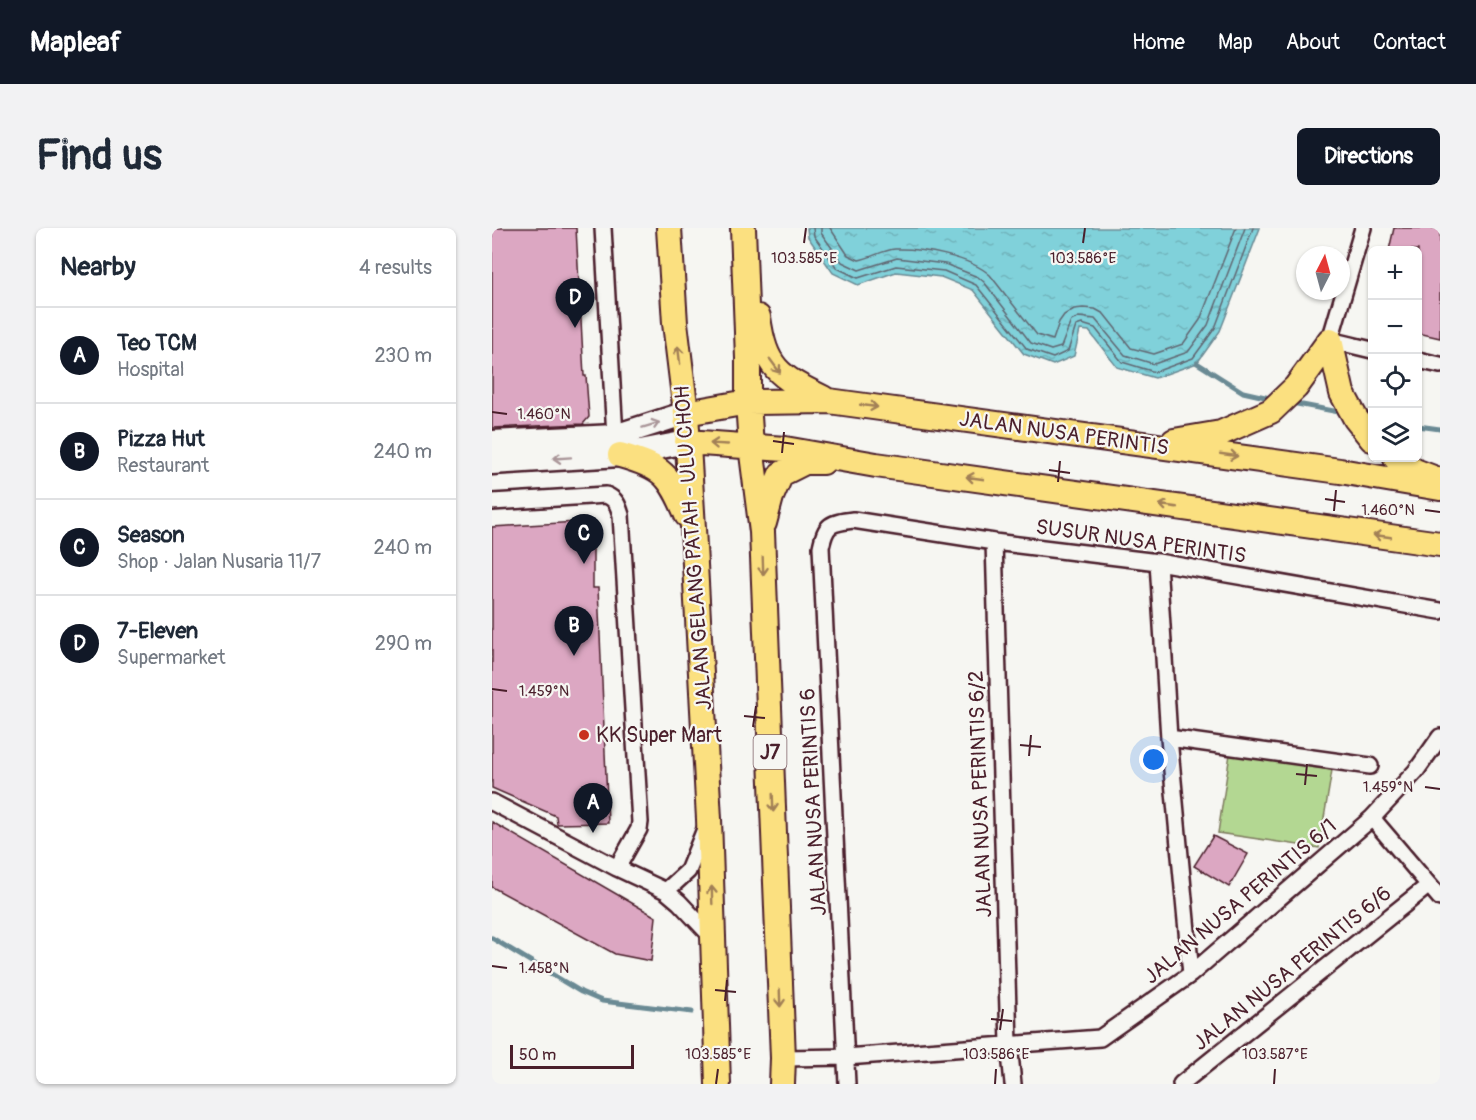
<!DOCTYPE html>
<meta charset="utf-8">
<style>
:root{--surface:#fff;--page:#f2f2f3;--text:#1f2937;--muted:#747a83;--line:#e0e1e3;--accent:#111827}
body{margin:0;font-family:Pangolin,sans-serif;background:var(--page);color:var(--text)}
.controls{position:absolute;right:18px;top:18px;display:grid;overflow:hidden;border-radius:9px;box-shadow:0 2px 4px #0004}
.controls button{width:54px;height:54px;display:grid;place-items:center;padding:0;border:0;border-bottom:2px solid var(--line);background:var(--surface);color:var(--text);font:30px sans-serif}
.compass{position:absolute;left:804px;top:18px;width:54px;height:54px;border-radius:50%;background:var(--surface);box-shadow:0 2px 4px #0004;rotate:6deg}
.scale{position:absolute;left:18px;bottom:15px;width:124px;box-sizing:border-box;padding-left:6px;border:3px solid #4a1f2b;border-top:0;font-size:16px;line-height:21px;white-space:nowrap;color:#4a1f2b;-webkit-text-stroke:4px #f6f6f2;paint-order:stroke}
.you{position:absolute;left:662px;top:532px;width:21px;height:21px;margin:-15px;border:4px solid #fff;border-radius:50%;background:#1a73e8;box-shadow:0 0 0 9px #1a73e833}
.badge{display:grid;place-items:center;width:39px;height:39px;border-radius:50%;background:var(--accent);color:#fff;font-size:20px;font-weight:700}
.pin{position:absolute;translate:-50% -50px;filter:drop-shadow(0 2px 3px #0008)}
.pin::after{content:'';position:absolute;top:32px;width:21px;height:18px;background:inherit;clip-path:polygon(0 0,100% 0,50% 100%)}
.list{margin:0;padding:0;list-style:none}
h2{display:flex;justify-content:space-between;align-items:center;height:78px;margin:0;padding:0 24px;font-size:26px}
h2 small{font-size:20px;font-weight:400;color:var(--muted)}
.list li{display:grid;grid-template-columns:39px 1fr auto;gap:18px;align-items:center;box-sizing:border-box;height:96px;padding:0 24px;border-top:2px solid var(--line)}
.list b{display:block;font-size:22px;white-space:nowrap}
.list p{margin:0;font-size:20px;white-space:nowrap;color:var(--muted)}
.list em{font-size:20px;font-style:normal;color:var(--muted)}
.icon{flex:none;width:33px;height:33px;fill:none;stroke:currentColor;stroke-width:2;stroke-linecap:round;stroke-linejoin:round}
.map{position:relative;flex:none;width:948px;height:856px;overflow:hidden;border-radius:9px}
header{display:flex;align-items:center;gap:36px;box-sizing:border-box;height:84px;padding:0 30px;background:var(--accent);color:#fff}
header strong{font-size:28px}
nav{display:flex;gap:33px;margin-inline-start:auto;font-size:21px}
.intro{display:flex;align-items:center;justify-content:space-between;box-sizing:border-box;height:144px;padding:0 36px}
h1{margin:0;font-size:42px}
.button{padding:15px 27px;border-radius:9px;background:var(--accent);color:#fff;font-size:21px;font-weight:700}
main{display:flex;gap:36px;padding:0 36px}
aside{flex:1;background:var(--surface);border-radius:9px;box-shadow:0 2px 4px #0004}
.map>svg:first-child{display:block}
.pitch{fill:#b3d792;stroke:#7e7b5e;stroke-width:1.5}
.water{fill:url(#water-ripples);stroke:#6a8a94;stroke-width:1.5}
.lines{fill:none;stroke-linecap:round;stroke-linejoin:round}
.shore{stroke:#606671;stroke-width:1.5}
.stream{stroke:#6a8a94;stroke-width:5}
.building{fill:#dca7c2;stroke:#4a1f2b;stroke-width:1.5}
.street-casing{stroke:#4a1f2b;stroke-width:20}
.secondary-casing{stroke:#4a1f2b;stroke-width:27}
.primary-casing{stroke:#4a1f2b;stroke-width:28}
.street{stroke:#f6f6f2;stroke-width:15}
.secondary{stroke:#f6f6f2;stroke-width:22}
.primary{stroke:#fbe080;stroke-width:24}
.oneway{stroke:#a28056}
.oneway2{stroke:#a99598}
.ticks{fill:none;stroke:#4a1f2b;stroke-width:2}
.poi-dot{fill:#c8321e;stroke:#f6f6f2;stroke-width:2}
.labels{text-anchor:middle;stroke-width:4.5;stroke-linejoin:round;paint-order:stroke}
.shield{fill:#f6f6f2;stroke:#7e6067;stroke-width:1.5}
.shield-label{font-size:20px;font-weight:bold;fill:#4a1f2b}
.street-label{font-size:21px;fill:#4a1f2b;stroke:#f6f6f2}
.poi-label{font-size:21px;fill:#4a1f2b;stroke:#f6f6f2;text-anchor:start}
.ticks-label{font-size:15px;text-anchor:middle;fill:#4a1f2b;stroke:#f6f6f2;stroke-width:4.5;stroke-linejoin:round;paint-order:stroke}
</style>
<header>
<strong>Mapleaf</strong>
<nav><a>Home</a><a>Map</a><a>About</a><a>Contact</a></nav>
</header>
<div class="intro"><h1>Find us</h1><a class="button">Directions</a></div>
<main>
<aside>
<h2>Nearby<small>4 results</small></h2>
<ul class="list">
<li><span class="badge">A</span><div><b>Teo TCM</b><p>Hospital</p></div><em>230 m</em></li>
<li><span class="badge">B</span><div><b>Pizza Hut</b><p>Restaurant</p></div><em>240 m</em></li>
<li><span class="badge">C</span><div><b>Season</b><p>Shop · Jalan Nusaria 11/7</p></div><em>240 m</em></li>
<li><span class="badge">D</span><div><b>7-Eleven</b><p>Supermarket</p></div><em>290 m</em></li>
</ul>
</aside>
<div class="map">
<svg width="948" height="856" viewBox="0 0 948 856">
<defs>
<pattern id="water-ripples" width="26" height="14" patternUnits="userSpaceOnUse" patternTransform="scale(1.5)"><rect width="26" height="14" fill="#80d1da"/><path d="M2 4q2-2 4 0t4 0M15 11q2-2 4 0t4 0" fill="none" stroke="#70b3bb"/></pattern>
</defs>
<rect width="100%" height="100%" fill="#f6f6f2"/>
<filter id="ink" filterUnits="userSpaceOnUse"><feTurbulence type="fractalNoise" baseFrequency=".0167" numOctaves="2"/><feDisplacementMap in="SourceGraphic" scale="12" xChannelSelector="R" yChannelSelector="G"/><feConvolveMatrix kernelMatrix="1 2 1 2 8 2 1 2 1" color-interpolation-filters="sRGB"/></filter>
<g filter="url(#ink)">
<path class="pitch" d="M738,526L840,542L827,620L726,605Z"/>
<path class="water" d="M315,0H768L728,103L705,135L663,150L625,139L597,103L588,102L582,128L561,137L532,126L481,62L449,49L404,44L366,57L341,45L316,9Z"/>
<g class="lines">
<path class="shore" d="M321,0L322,8L345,40L366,50L404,38L452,43L484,57L535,121L561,130L576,123L584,98L590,96L603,100L630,134L663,144L701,130L723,100L761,0
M329,0V5L350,34L367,42L405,30L453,36L486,49L492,54L539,115L559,122L569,119L579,93L587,89L603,91L633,127L662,136L696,124L716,97L753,0
M338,0L356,27L367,32C379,30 391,22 403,21C430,20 478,29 498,47L545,107L561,112L567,94L572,87L582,81L591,80L603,81L612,86L639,120L662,126L691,116L708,92L744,0"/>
<path class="stream" d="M705,135L751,164L782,171
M800,175L852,185
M926,198L948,201
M0,710L89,764L110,773L200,784"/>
</g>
<path class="building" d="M0,0H84L92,148H94L97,189L91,196L0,200Z
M902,0H948V110L926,105V22H897Z
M86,294L101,309V360H106L116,595L65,596L64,588L0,560V299Z
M0,594L164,689L159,733L123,726L0,659Z
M721,608L756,626L737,659L702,638Z"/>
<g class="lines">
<defs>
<path id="street" d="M111,0L123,208
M871,0L838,112L880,122
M926,132L948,137
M0,274L114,267C124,271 126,277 129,287L148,594L147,601L125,640
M502,314L517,816L521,856
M666,334L677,510L699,746
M677,510L878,538
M0,574L125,640L174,663L187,674L221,710
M880,590L948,670
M174,663L196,643L213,601
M291,830L354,829L608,810L699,746L880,590L924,543L948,509
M355,856L329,319C334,296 338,295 361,292L502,314L666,334L948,383
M689,856L937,657"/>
<path id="secondary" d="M0,214L123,208L194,185
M0,235L128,227L195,214"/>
<path id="primary" d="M177,0L183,95L194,185L201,300L217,591L226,856
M251,0L256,130V174L259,218L270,304L291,830L290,856
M266,89C273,140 286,148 331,170
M838,112L850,165L864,191L880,211
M194,185L256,174L337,173L848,243L948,260
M682,213L729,205L779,183L804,159L838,112
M195,214L293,221L384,237L948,316
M128,227C171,239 178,247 195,287
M904,230L923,243L944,251
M272,295L279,269L289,246L313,234H331"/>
</defs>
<use href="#street" class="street-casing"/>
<use href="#secondary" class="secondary-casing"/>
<use href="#primary" class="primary-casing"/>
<use href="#street" class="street"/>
<use href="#secondary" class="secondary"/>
<use href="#primary" class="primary"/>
</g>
<defs><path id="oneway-shaft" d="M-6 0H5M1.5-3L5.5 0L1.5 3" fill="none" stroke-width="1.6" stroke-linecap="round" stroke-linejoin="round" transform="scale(1.5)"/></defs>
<g class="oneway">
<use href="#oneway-shaft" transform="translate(187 127) rotate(-97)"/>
<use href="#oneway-shaft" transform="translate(283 138) rotate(54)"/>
<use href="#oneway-shaft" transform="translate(377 178) rotate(8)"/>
<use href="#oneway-shaft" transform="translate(227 216) rotate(-177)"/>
<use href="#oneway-shaft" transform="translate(737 227) rotate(8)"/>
<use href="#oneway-shaft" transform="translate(483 250) rotate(-172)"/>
<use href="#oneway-shaft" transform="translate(676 278) rotate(-172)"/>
<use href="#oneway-shaft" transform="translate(890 308) rotate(-172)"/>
<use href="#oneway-shaft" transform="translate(271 338) rotate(88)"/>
<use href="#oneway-shaft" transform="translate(281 575) rotate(88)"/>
<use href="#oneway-shaft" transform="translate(220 667) rotate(-92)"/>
<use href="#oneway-shaft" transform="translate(288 770) rotate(88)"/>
</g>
<g class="oneway2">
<use href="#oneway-shaft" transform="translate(159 197) rotate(-17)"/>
<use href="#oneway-shaft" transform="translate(70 230) rotate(176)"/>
</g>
</g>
<path class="ticks" d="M312,15L314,0M591,15L593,0M0,184L15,186M281,213L302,216M290,225L292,204M557,242L578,245M566,254L568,233M833,271L853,274M933,282L948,284M842,283L844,262M0,461L15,463M252,488L273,490M261,499L264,478M528,517L549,519M537,528L539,507M804,546L825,548M813,557L815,536M933,559L948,561M0,738L15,740M223,762L244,764M233,773L235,752M499,791L520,793M508,802L511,781M224,856L226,841M503,856L504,841M782,856L783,841"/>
<circle class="poi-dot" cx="92" cy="507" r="6"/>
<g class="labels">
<rect class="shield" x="261.5" y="507" width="33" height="34" rx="4.5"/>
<g class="shield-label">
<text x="278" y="531">J7</text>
</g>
<g class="street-label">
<text transform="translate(572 205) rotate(8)" y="7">JALAN NUSA PERINTIS</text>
<text transform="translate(649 313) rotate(8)" y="7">SUSUR NUSA PERINTIS</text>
<text transform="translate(201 320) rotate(-94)" y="7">JALAN GELANG PATAH - ULU CHOH</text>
<text transform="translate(488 566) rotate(-92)" y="7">JALAN NUSA PERINTIS 6/2</text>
<text transform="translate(321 574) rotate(-93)" y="7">JALAN NUSA PERINTIS 6</text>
<text transform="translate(748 673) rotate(-40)" y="7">JALAN NUSA PERINTIS 6/1</text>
<text transform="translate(800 740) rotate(-39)" y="7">JALAN NUSA PERINTIS 6/6</text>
</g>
<g class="poi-label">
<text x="104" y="514">KK Super Mart</text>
</g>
</g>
<g class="ticks-label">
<text x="312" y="35">103.585°E</text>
<text x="591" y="35">103.586°E</text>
<text x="52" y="191">1.460°N</text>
<text x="896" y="287">1.460°N</text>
<text x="52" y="468">1.459°N</text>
<text x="896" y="564">1.459°N</text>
<text x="52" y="745">1.458°N</text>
<text x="226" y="831">103.585°E</text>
<text x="504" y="831">103.586°E</text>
<text x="783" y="831">103.587°E</text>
</g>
</svg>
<div class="controls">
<button>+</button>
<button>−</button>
<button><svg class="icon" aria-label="locate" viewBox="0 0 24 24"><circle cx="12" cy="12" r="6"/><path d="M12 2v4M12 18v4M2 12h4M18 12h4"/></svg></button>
<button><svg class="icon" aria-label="layers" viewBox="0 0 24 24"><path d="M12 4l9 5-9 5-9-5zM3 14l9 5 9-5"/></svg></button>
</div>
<svg class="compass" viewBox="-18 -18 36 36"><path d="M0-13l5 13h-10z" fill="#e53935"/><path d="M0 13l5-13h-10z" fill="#747a83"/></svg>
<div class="scale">50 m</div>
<div class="you"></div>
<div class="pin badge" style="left:101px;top:605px">A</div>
<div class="pin badge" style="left:82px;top:428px">B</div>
<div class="pin badge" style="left:92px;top:336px">C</div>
<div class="pin badge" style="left:83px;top:100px">D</div>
</div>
</main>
